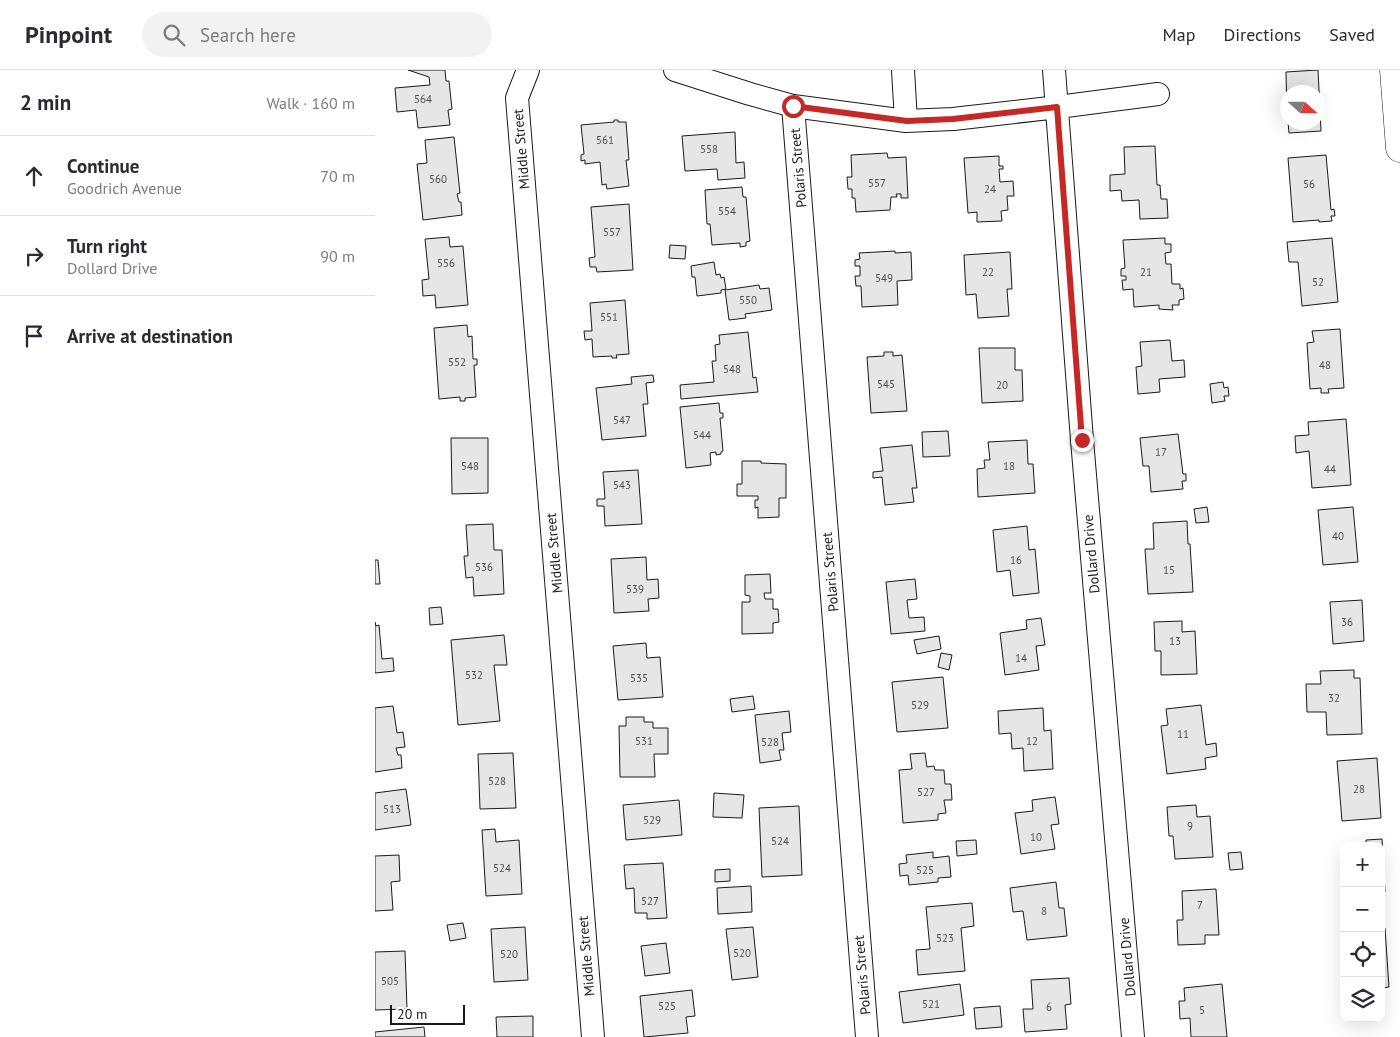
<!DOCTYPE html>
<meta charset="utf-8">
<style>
:root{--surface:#fff;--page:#f2f2f3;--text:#2b2b33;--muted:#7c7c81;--line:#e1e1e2}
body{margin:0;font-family:"PT Sans",sans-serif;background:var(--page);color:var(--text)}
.controls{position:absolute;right:15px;bottom:15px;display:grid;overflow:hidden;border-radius:10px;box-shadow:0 5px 20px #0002}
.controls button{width:45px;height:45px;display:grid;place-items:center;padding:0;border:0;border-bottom:1px solid var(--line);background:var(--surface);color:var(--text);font:25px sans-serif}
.compass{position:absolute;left:905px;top:15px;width:45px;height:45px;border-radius:50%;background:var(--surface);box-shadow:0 5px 20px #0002;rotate:111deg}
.scale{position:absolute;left:15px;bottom:12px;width:75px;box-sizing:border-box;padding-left:5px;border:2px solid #1a1a1a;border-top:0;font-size:14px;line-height:18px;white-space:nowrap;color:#1a1a1a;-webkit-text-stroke:4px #fff;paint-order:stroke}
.stop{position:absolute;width:15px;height:15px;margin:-11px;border:4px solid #c62828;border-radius:50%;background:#fff}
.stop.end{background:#c62828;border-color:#fff;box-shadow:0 1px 5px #0008}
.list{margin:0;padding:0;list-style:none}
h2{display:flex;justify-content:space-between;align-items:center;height:65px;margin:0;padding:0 20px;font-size:21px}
h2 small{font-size:16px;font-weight:400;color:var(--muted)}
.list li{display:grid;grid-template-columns:32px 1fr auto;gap:15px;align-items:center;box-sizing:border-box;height:80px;padding:0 20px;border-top:1px solid var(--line)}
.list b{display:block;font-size:19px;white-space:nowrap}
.list p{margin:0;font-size:16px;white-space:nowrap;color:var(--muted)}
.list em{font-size:16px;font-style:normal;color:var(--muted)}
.icon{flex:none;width:28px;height:28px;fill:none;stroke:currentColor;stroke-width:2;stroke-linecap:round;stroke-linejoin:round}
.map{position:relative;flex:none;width:1025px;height:967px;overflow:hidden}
header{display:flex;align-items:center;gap:30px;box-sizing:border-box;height:70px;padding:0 25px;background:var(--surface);border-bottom:1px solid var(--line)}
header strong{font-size:24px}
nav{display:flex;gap:28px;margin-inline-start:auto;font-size:18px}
.search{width:350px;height:45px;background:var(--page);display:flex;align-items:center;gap:12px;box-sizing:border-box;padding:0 18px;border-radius:28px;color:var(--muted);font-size:19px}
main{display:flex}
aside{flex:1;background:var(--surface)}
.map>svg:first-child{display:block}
.building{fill:#e6e6e6;stroke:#1a1a1a}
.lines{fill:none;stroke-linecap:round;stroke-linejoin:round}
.minor-casing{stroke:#1a1a1a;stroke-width:24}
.tertiary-casing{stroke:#1a1a1a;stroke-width:29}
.minor{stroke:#fff;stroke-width:22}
.tertiary{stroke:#fff;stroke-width:28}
.route{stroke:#c62828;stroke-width:6}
.labels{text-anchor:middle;stroke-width:4;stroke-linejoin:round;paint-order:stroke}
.number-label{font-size:11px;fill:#4d4d4d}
.street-label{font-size:14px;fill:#1a1a1a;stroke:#fff}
</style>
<header>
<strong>Pinpoint</strong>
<div class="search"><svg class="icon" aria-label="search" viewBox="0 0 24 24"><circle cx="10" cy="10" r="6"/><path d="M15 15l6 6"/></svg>Search here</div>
<nav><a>Map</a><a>Directions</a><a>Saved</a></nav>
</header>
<main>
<aside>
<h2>2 min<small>Walk · 160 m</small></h2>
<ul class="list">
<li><svg class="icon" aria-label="ahead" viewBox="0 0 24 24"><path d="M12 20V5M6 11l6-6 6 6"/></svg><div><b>Continue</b><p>Goodrich Avenue</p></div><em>70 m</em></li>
<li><svg class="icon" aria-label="right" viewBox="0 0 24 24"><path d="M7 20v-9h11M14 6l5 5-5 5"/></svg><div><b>Turn right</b><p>Dollard Drive</p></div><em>90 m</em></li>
<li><svg class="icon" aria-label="arrive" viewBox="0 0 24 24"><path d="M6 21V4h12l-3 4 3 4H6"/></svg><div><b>Arrive at destination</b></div></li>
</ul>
</aside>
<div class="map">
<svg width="1025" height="967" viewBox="0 0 1025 967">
<rect width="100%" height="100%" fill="#fff"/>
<path class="building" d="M33,0H70L71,11H74L77,39L73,40L75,55L43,58L41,40L22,42L20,18L55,15L54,7Z
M943,0L946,61L914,63L913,52H942V22H912V46L911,2Z
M239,50H243V52H251L254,90H251L254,116L232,119L231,114L227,115L225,92L210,94V90L206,91V85L209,84L206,55L239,52Z
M360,62L361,93L369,92L370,108L343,110L342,99L310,101L307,66Z
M79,67L85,123L82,124L84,132H86L87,145L48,150L42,94L52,93L50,70Z
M780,76L782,115H785L786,129H792L793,148L765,149L764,130L747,131L746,120L735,121V105L750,104L749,77Z
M512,83L513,88L531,87L533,128H526V124H521L522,127H516L515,140L481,142L480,128H477V119H473L472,107H477L476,85Z
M951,85L956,140L959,139L960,146H956L957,151L944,152V150L918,152L913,88Z
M624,86V96H628V99H624L625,112L638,111L639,126H632L633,140L626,141L627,151L602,152V142L593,143L589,88Z
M367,117L368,127H371L375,171L371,172V176L365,177V173L337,175L335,154H332L330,120Z
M254,134L258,200L222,202L221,197H215L214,188L220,187L216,137Z
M74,167L75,177L88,176L93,235L61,238L60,225L48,226L47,210L54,209L50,169Z
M790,168V174H796V182L790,183L791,194H796L797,214H805V219L808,218L809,229L804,230V235H797L798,240L784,239V235L759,237L758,219L748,220L747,210H751V206H746V199L750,198L748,170Z
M957,168L963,232L927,236L923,192H914L912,172Z
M295,175L311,176L310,189L294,188Z
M520,181V183L536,182L537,210L522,211L523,235L487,237L486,216H481L480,206H485V196H480V190L485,189L484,183Z
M635,182L637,219H632L634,246L603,248L601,224L591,225L589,185Z
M339,192L341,205L345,204L346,208L349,207L351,219L346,220V223L322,226L320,207H317L316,196Z
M384,215L385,219L394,218L397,240L370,244L371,248L354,250L350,220Z
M250,230L254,284L241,285L242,288H237V286L218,287L217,269L210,270L209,261H217L215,233Z
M92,255L93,267L97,266L98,289H102V295H99L101,327L90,328V331H85V327L64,329L59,258Z
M965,259L969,318L953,319L954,323H946V318L935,319L932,273L939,272L937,261Z
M373,262L378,308L381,307L383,322L306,329L305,315L339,312L337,291H341L340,275L345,274L344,265Z
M795,270L797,291L809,290L810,307L784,309L785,322L763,324L761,297L767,296L765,272Z
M604,278H640V300H647L648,331L607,333Z
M509,282H518V286L527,285L532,341L496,343L492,287L509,286Z
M278,305L279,312L271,313L273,334H268L271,366L227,370L221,318L257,314L256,307Z
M848,312L849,318L853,317L854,326H849L850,331L837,333L835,314Z
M344,333L345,343H348V348H345L348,381L346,382V384L341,385V382L335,383L336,395L311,398L305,337Z
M971,349L976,415L937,418L934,381L921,383L920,366L934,365L933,352Z
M573,361L575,386L548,387L547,362Z
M803,364L808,404H811V411H807L808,419L776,422L774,396H768L765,368Z
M76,368H113V423L77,424Z
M652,370L653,394H658L660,423L603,427L602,399L610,398L609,390H615L613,372Z
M537,375L542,418H537L539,432L510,435L507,407L498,408V402L508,401L505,378Z
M367,391H386V393L411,394V428H404V447L383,448V437L380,438V430H383V426H362V414H367Z
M263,400L267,454L230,456L229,436H222V429H230L228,402Z
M832,437L834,452L821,453L819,439Z
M978,437L983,492L948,495L943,440Z
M812,451L813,474H815L818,522L773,524L770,479H779L778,453Z
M118,454L119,480H127L129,524L99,526L98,507L91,508L89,486H93L91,455Z
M652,456L654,480L660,479L664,523L638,526L635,500L622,502L618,460Z
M271,487L272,510L283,509L284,528L273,529L274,541L239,543L236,489Z
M0,490H3L5,514H0Z
M395,504L396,523H389L390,529H398V539H403L404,552L398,553V563L367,564V532H375V526L370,525V505Z
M540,509L542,529L532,530L534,548L549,547L550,561L516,564L511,512Z
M987,530L989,571L958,574L955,532Z
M66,537L68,554L55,555L54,538Z
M666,548L670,575L661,576L664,600L630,605L625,563L652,559L651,550Z
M807,551V562L820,561L822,604L786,605V581H780L779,552Z
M0,552L1,556L4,555L7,589L18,588L19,601L0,603Z
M129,565L132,595H119L125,651L83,655L76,570Z
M564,566L566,579L542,584L539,570Z
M271,573L272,588L285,587L288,627L243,630L238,576Z
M566,583L577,585L574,600L563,597Z
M979,600V608H985L987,664L952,665L951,642H932L931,614H946L945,601Z
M568,607L573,658L522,662L517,612Z
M378,626L380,639L357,642L355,629Z
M826,635L831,675L841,673L842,686L830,688L831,699L792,704L786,656L793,655L791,639Z
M18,636L22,663L28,662L30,677L21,678L23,685H26L27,698L0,702V638Z
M668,638L669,661L676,660L678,699L649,701L648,678L637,679L636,663L624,664L623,641Z
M414,641L416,662L407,663L409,680H404L406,690L385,693L380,645Z
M251,647H269V652H278V658H293V684H279L280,707H245L244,656H251Z
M138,683L141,738L105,739L103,684Z
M550,683L552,697L559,696L560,700H569L570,714H576L577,730H569L571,743L563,744V750L528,753L524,700L537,699L535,684Z
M1002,688L1006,748L967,751L962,691Z
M31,719L36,755L0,760V723Z
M339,723L369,725L367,748L338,747Z
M680,727L684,754L676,755L680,779L646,784L640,743L658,741L657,730Z
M304,730L307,765L251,770L248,735Z
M821,735L822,747L835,746L838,787L800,789L798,766H794L792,737Z
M424,736L427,805L387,807L384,738Z
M120,759L121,772L144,770L147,824L111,826L107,760Z
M1007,769L1010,822H1006V776H991V770Z
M601,770L602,784L582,786L581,771Z
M558,782V788L574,786L576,807L563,808V812L534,815L533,805L525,806L524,794L532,793L531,785Z
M866,782L868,799L855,800L853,783Z
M24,785L25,811L16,812L18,840L0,841V786Z
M288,793L292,848L272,849V843H260L259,818L251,819L249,795Z
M355,799V811L340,812V800Z
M681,812L684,838H689L692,866L652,870L648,841L638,842L635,818Z
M376,816L377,842L343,844L342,818Z
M841,819L844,865H830V874L803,875L802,850H808L807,821Z
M597,833L599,856L586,858L590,901L543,905L541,880L555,879L551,837Z
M88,853L91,868L75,871L72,855Z
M150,857L153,910L119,912L116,859Z
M378,857L383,907L357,910L351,859Z
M1006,858H1010L1014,917L1006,918Z
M291,873L295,903L270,906L266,876Z
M30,881L32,939L0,940V882Z
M694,908L696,934L690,935L692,959L650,962L648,939H658L656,910Z
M585,914L589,945L528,953L524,922Z
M847,914L852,967H816L815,948L805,949L804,931H810L809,918Z
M317,920L320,946L311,947L313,963L269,967L265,926Z
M625,936L627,957L601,959L599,938Z
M158,946V967H122L121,947Z
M49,957L50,967H0V962Z"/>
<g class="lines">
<defs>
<path id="minor" d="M153,0L142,28L218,967
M300,0L375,24L418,36L531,51L578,49L683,37L783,24
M528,0L531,51
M679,0L707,370L758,967
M418,36L492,967"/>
<path id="tertiary" d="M1019,0L1025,78"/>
</defs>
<use href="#minor" class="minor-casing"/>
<use href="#tertiary" class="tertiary-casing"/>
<use href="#minor" class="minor"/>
<use href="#tertiary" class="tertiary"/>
</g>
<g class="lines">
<path class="route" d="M418,36L532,51L578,49L682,37L707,370"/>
</g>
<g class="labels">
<g class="number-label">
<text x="48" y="33">564</text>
<text x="230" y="74">561</text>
<text x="334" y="83">558</text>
<text x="63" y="113">560</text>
<text x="502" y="117">557</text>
<text x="934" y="118">56</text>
<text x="615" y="123">24</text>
<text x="352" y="145">554</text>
<text x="237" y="166">557</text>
<text x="71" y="197">556</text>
<text x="613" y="206">22</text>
<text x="771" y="206">21</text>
<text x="509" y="212">549</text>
<text x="943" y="216">52</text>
<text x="373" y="234">550</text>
<text x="234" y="251">551</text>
<text x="82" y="296">552</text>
<text x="950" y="299">48</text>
<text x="357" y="303">548</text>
<text x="511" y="318">545</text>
<text x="627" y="319">20</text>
<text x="247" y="354">547</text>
<text x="327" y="369">544</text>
<text x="786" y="386">17</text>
<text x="95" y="400">548</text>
<text x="634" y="400">18</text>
<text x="955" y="403">44</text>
<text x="247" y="419">543</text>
<text x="963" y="470">40</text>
<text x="641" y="494">16</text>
<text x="109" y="501">536</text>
<text x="794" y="504">15</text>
<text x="260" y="523">539</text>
<text x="972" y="556">36</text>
<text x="800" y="575">13</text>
<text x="646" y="592">14</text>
<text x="99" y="609">532</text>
<text x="264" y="612">535</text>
<text x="959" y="632">32</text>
<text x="545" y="639">529</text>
<text x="808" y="668">11</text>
<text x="269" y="675">531</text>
<text x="657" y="675">12</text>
<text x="395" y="676">528</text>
<text x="122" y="715">528</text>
<text x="984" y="723">28</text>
<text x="551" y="726">527</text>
<text x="17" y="743">513</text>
<text x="277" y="754">529</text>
<text x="815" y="760">9</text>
<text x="661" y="771">10</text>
<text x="405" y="775">524</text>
<text x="127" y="802">524</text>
<text x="550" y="804">525</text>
<text x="275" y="835">527</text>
<text x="825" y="839">7</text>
<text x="669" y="845">8</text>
<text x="570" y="872">523</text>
<text x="367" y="887">520</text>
<text x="134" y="888">520</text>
<text x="15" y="915">505</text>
<text x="556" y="938">521</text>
<text x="292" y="940">525</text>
<text x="674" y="941">6</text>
<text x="827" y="944">5</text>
</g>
<g class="street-label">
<text transform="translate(146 79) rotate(-95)" y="5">Middle Street</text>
<text transform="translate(423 98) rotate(-95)" y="5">Polaris Street</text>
<text transform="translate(179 483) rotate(-95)" y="5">Middle Street</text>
<text transform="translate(716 484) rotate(-95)" y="5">Dollard Drive</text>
<text transform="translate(455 502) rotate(-95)" y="5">Polaris Street</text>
<text transform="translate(211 886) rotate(-95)" y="5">Middle Street</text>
<text transform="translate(752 887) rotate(-95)" y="5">Dollard Drive</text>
<text transform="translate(487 905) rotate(-95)" y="5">Polaris Street</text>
</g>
</g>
</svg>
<div class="controls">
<button>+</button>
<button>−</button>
<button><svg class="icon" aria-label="locate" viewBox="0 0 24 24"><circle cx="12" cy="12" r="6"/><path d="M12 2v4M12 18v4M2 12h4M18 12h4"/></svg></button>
<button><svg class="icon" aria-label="layers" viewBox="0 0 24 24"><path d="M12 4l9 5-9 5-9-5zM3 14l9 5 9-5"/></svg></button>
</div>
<svg class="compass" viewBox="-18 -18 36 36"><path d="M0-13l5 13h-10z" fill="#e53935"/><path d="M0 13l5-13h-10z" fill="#7c7c81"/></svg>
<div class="scale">20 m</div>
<div class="stop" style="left:418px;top:36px"></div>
<div class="stop end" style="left:707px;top:370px"></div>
</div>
</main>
